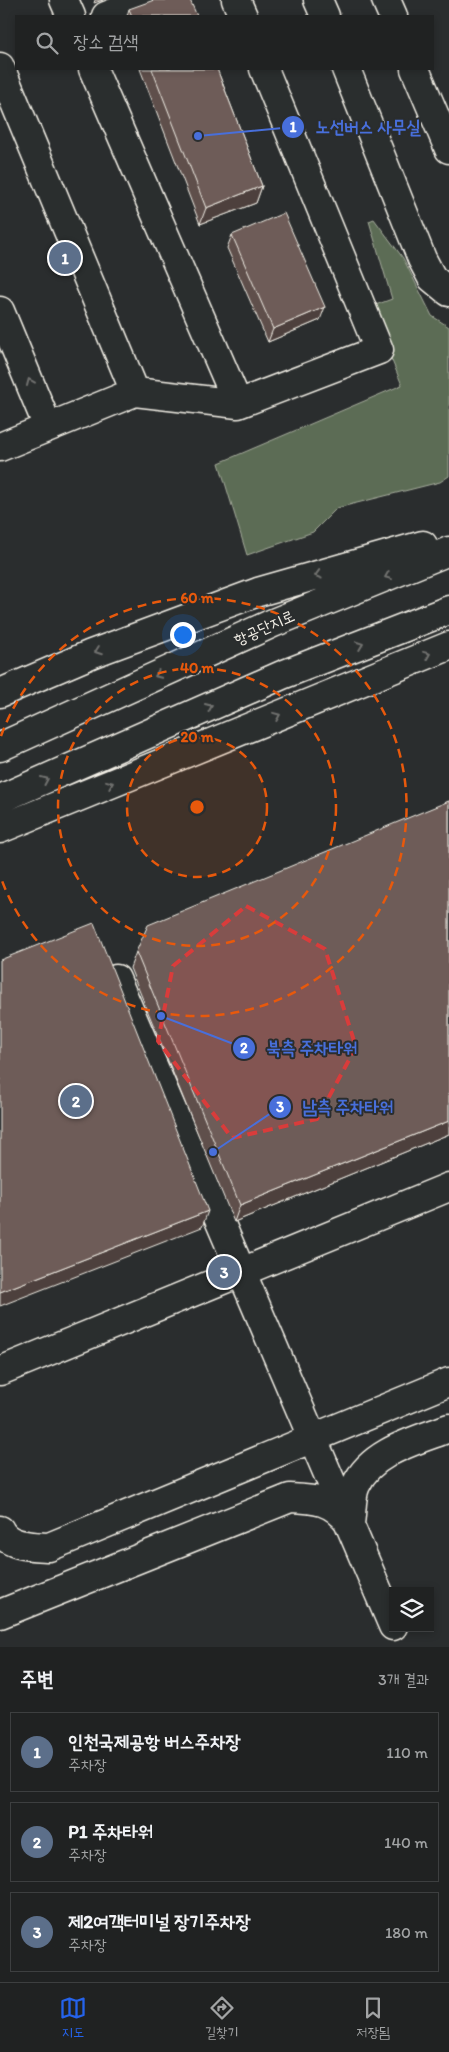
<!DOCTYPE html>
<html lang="ko">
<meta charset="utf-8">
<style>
:root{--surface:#202222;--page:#282a2a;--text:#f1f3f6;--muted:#a2a4a5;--line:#3d3f40;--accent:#2563eb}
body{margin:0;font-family:Itim,"Poor Story",sans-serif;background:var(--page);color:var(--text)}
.controls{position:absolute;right:15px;bottom:15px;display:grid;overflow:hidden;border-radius:0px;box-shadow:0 2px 8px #0003}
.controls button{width:45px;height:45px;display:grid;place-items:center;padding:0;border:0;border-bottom:1px solid var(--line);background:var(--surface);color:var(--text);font:25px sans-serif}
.you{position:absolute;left:182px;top:634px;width:18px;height:18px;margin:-12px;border:4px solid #fff;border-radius:50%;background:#1a73e8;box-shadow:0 0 0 8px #1a73e833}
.badge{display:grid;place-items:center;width:32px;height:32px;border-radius:50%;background:var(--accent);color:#fff;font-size:16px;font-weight:700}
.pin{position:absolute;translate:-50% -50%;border:2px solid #fff;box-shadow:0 1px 5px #0006}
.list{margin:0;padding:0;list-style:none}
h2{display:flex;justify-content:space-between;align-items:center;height:65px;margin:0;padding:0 20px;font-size:21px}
h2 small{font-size:16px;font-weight:400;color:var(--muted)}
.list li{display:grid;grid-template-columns:32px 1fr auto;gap:15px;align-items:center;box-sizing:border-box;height:80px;margin:0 10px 10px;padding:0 10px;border:1px solid var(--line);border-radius:0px}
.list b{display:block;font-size:19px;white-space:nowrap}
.list p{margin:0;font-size:16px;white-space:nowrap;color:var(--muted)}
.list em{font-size:16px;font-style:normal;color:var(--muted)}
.icon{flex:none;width:28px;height:28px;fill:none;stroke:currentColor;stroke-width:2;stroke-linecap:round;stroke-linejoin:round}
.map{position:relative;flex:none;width:449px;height:1647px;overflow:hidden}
.search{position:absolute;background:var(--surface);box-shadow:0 2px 8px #0003;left:15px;right:15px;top:15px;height:55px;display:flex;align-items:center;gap:12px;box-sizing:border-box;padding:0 18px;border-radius:0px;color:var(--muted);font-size:19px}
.sheet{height:335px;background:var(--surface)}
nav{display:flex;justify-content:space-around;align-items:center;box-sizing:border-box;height:70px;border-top:1px solid var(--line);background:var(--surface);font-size:14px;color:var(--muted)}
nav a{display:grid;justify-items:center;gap:2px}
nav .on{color:var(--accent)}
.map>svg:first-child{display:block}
.green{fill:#5b6c55;stroke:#a8ae9e}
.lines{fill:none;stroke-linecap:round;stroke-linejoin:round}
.minor-casing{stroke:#f4f1e8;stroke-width:31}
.minor{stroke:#2a2d2e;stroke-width:28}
.wall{fill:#5f4f4c;stroke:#f4f1e8}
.shaded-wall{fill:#4d403e;stroke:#f4f1e8}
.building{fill:#6e5c58;stroke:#f4f1e8}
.oneway{stroke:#71726f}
.marked{fill:#d93c3b;fill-opacity:0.2;stroke:#d93c3b;stroke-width:4;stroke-dasharray:10 6;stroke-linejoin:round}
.ring{fill:none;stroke:#e8590c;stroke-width:2.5;stroke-dasharray:9 6}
.labels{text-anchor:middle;stroke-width:4;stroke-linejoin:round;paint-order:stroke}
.street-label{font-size:16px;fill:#f4f1e8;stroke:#2a2d2e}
.centre{fill:#e8590c;stroke:#2a2d2e;stroke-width:2.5}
.ring-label{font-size:15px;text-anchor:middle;font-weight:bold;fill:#e8590c;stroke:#2a2d2e;stroke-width:4;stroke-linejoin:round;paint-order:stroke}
.leader{fill:none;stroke:#486fdb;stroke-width:2}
.callout-dot{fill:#486fdb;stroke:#2a2d2e;stroke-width:2}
.mark-label{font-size:15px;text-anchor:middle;font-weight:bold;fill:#fff}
.callout-label{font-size:18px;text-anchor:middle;font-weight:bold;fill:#486fdb;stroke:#2a2d2e;stroke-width:4;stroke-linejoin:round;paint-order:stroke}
</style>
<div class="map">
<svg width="449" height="1647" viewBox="0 0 449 1647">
<rect width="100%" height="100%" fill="#2a2d2e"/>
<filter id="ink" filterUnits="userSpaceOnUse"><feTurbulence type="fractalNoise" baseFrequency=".02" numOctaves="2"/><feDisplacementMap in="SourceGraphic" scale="10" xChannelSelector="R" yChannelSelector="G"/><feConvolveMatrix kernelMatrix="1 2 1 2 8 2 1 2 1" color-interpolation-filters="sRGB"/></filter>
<g filter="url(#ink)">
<path class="green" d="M374,219L403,258L432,316L449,327V476L440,482L337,508L313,532L247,555L219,463L402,385L370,307L392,299L369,221Z"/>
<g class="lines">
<defs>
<path id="minor" d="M64,0L71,16
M236,0L243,16
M318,0L325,16
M386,0L393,16
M106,16L145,0
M0,67L135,392L0,447
M93,69L238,404
M346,69L422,259L432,278L449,292
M415,69L449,149
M0,311L48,427
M135,392L238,404L379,350L264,69
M0,693L91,654L258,592L423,545
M0,747L273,623L449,551
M0,799L282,675L449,610
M0,829L449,646
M116,979L393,1626
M0,1371L449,1187
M350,1523C352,1512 351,1495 356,1485C371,1451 418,1440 449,1428
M0,1530C8,1547 34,1546 49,1547L449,1382
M0,1614L290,1498C316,1499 332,1500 349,1522"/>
</defs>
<use href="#minor" class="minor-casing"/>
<use href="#minor" class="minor"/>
</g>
<path class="wall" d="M129,9L197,16H127Z
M140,69H217L262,186L256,203L200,224Z
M232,235L320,320L268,342L227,248Z
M449,801V1134L234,1222L130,968L136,952Z"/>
<path class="shaded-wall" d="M95,0H103L94,3Z
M262,186L256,203L200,224L206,208Z
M325,307L320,320L268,342L273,329Z
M449,1121V1134L234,1222L240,1205Z
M208,1211L202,1227L0,1306V1292Z"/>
<path class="building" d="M154,0H190L197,16H132L129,9Z
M152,69H217L262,186L206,208Z
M284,213L325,307L273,329L232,235Z
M449,801V1121L240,1205L136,952L148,925Z
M94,923L208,1211L0,1292V960Z"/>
<defs><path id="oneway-chevron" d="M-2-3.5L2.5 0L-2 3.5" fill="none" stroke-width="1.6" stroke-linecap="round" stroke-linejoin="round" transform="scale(1.25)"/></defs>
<g class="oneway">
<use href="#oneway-chevron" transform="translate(30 382) rotate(-113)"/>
<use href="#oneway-chevron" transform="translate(318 575) rotate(164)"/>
<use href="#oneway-chevron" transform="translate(388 576) rotate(158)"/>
<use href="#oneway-chevron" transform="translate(360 645) rotate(-21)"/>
<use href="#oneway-chevron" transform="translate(98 651) rotate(160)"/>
<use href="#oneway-chevron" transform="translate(427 655) rotate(-22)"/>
<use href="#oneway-chevron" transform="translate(158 675) rotate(156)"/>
<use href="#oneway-chevron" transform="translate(209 707) rotate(-24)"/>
<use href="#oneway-chevron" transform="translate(277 716) rotate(-22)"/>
<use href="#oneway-chevron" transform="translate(45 780) rotate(-24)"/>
<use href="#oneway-chevron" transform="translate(110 784) rotate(-22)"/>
</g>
</g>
<path class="marked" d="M246,906L325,949L356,1047L317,1119L232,1138L158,1041L173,966Z"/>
<circle cx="197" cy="807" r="70" fill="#e8590c" fill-opacity=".12"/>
<g class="ring">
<circle cx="197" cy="807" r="70"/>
<circle cx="197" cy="807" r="139"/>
<path d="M1 736A209 209 0 1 1 1 878"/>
</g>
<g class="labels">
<g class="street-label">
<text transform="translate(264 627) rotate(-24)" y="6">항공단지로</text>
</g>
</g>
<circle cx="197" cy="807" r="8" class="centre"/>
<g class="ring-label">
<text x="197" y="603">60 m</text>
<text x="197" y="673">40 m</text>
<text x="197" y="742">20 m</text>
</g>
<path class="leader" d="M198 136L293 127M161 1016L244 1048M213 1152L280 1107"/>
<g class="callout-dot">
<circle cx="198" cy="136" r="5"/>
<circle cx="161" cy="1016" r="5"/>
<circle cx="213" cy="1152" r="5"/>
<circle cx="293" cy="127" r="12"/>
<circle cx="244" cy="1048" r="12"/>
<circle cx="280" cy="1107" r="12"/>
</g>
<g class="mark-label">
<text x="293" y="132">1</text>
<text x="244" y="1053">2</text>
<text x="280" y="1112">3</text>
</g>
<g class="callout-label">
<text x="368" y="133">노선버스 사무실</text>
<text x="312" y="1054">북측 주차타워</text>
<text x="348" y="1113">남측 주차타워</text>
</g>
</svg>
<div class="controls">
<button><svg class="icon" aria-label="layers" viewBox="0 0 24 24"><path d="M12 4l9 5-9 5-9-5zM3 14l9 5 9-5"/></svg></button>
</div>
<div class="you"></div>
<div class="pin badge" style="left:65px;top:258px;background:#5c6f8a">1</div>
<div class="pin badge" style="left:76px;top:1101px;background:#5c6f8a">2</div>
<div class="pin badge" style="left:224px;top:1272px;background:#5c6f8a">3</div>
<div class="search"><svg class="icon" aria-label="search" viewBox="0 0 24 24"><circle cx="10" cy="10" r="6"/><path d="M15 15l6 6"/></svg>장소 검색</div>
</div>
<section class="sheet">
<h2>주변<small>3개 결과</small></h2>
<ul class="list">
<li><span class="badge" style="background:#5c6f8a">1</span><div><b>인천국제공항 버스주차장</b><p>주차장</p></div><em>110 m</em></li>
<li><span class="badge" style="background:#5c6f8a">2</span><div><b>P1 주차타워</b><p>주차장</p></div><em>140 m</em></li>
<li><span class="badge" style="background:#5c6f8a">3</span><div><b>제2여객터미널 장기주차장</b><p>주차장</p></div><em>180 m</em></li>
</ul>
</section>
<nav>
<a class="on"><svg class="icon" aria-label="map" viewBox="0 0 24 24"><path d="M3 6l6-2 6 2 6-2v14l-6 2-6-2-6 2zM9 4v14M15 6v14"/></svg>지도</a>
<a><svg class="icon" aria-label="directions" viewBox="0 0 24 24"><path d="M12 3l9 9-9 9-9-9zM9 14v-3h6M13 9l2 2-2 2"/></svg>길찾기</a>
<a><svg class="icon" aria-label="saved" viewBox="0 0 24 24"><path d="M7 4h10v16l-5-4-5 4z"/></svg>저장됨</a>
</nav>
